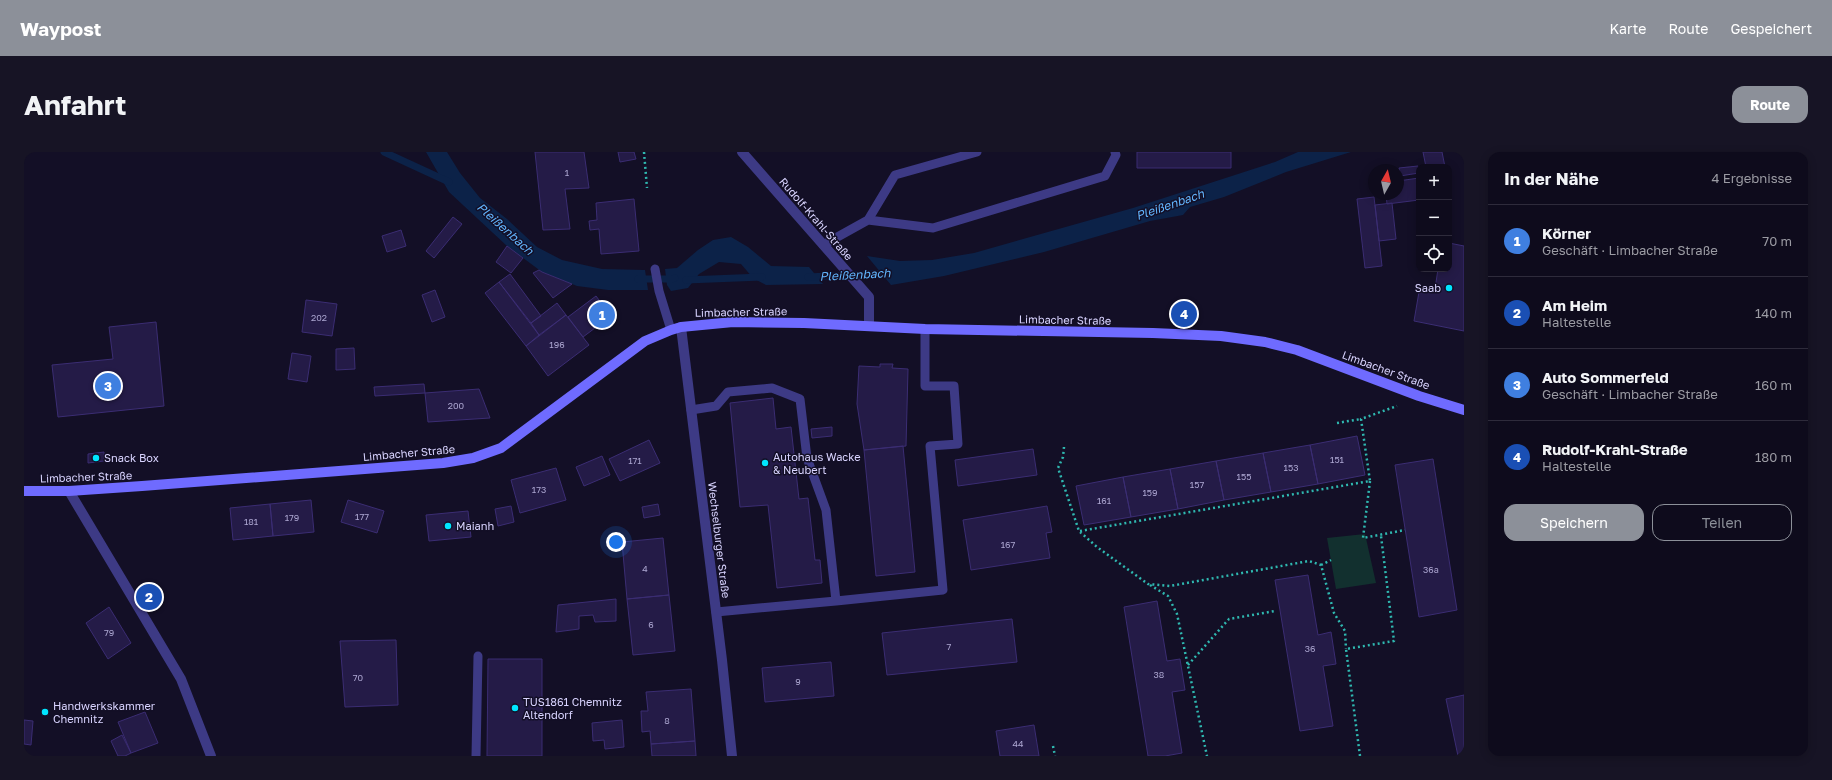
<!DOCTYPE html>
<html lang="de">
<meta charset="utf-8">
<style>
:root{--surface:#0e0b1c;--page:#171425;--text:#f1f3f6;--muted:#9b9ba3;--line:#2e2b3b;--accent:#8c9099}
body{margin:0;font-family:"Golos Text",sans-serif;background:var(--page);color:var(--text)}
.controls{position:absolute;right:12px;top:12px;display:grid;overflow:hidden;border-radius:8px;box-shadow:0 2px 10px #0003}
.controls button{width:36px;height:36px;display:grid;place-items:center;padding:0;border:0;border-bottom:1px solid var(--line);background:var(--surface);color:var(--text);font:20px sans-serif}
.compass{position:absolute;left:1344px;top:12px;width:36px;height:36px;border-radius:50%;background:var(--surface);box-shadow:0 2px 10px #0003;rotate:8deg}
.you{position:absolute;left:592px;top:390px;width:14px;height:14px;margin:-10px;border:3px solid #fff;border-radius:50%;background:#1a73e8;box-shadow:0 0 0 6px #1a73e833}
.badge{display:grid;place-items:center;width:26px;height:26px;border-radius:50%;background:var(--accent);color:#fff;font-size:13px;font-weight:700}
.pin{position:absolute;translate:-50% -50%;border:2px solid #fff;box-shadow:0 1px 4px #0006}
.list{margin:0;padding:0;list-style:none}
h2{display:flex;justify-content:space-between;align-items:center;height:52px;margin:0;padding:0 16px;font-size:17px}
h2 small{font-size:13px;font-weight:400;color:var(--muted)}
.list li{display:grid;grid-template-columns:26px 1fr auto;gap:12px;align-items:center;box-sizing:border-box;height:72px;padding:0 16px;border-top:1px solid var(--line)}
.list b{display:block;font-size:15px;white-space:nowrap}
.list p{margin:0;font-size:13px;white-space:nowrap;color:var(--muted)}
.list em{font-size:13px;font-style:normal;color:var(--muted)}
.actions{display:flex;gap:8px;padding:12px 16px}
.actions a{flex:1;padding:9px 0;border:1px solid var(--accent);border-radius:12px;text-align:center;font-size:14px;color:var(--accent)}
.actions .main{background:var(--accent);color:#fff}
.icon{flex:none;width:22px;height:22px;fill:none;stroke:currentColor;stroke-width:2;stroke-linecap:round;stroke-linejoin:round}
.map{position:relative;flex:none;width:1440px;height:604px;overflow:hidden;border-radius:12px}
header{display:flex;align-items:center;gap:24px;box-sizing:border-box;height:56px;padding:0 20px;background:var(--accent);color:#fff}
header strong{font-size:19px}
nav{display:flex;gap:22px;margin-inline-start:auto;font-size:14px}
.intro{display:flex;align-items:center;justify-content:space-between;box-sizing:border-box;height:96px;padding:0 24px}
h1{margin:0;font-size:28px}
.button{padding:10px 18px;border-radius:12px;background:var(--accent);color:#fff;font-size:14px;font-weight:700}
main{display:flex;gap:24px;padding:0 24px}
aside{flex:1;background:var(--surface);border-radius:12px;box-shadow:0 2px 10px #0003}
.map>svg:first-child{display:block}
.green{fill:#12302f}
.water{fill:#0c2248}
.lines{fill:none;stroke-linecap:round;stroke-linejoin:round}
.stream{stroke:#0c2248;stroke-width:7}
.building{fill:#241b47;stroke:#3b2d73}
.path{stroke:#2fb8b0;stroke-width:2.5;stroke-dasharray:2 3;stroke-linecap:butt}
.service{stroke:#3d3a85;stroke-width:9}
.minor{stroke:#3d3a85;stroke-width:10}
.tertiary{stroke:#3d3a85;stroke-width:10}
.secondary{stroke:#6f6bff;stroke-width:10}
.poi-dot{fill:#00e5ff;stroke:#130f26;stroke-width:1.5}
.labels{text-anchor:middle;stroke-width:3;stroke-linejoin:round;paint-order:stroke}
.number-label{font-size:9px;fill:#aca6d1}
.street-label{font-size:11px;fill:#d9d4ff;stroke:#130f26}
.poi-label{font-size:11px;fill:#d9d4ff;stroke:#130f26;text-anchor:start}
.water-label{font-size:12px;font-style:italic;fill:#62b6ff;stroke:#130f26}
</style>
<header>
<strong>Waypost</strong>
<nav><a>Karte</a><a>Route</a><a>Gespeichert</a></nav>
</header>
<div class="intro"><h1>Anfahrt</h1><a class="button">Route</a></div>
<main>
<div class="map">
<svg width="1440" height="604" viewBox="0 0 1440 604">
<rect width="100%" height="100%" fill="#130f26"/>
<path class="green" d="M1341,382L1352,431L1312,437L1303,386Z"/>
<path class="water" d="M402,0H423L436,21L456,46L483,67L513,95L538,108L578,117L621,118L624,138H584L553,134L518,120L483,94L425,40Z
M1274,0H1327L1262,20L1200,45L1166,55L1159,63L1126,69L1020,100L920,124L867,133L843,104L876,109L908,108L950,101L1109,56L1251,10Z
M707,85L724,95L747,114L785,115L799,132L742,133L729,126L717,112L695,110L675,122L664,136L647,139L643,133L641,117L653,116L674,98L689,88Z"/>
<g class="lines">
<path class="stream" d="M360,0L425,30
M784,125L866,121
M614,127H648L651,126
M662,128L738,125"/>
</g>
<path class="building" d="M511,0H560L565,36L541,37L546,77L519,78Z
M594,0H610L612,7L596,10Z
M1113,0H1207V16H1113Z
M1399,0H1418L1421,15H1402Z
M1394,14L1395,21L1376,24L1375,16Z
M1395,26V48L1363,52L1362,42H1374V29Z
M1350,45L1358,114L1341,116L1333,47Z
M610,47L615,99L577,102L575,77L566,78L565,69L573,68L572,51Z
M1368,51L1372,87L1355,89L1351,53Z
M429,65L438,72L410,106L402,99Z
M377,78L382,94L363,100L358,84Z
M1425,91L1440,94V179L1390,169L1396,134L1411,137L1414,117H1425Z
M483,94L499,106L487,121L472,110Z
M515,118L518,120L548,132L529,146L509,121Z
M486,122L517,164L507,171L475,130Z
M475,130L515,183L502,194L461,141Z
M411,138L421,165L408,170L398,143Z
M572,144L587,164L559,185L544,165Z
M282,148L313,152L308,184L278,180Z
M533,151L542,163L515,183L507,171Z
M542,163L565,193L524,224L502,194Z
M132,170L140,254L34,265L28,213L89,207L85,175Z
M330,196L331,217L312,218V197Z
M268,201L287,204L283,230L264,227Z
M856,212H869L868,216L884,217L882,294L840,298L833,252L835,214L856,215Z
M400,232L401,241L351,244L350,235Z
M455,237L466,266L404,270L401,241Z
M749,246L752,277L767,275L775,347L784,346L791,408H796L798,431L753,436L744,353L716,355L706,251Z
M808,275V284L788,286L787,277Z
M1333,284L1341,323L1294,332L1286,293Z
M625,288L636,311L596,329L585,307Z
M1286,293L1294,332L1247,340L1239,301Z
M879,294L891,420L852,424L840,298Z
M1009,297L1013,323L934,334L931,308Z
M80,300V309L64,311V302Z
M1239,301L1247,340L1200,348L1192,309Z
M578,304L586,323L560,334L552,315Z
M1409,307L1433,458L1395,465L1371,313Z
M1192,309L1200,348L1154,357L1146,317Z
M532,316L542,348L496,361L487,328Z
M1146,317L1154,357L1107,365L1099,325Z
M1099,325L1107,365L1060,373L1052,334Z
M287,348L290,380L249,384L246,352Z
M324,348L360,359L353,381L317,370Z
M246,352L249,384L209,388L206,356Z
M634,352L636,363L620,366L618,355Z
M487,354L490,370L474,374L471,357Z
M1023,354L1028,380L1022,381L1026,406L947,418L939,368Z
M444,359L447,385L405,389L402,363Z
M639,386L645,443L603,447L598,390Z
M1284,423L1294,483L1307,480L1312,512L1299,514L1309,574L1276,579L1251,428Z
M645,443L651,499L609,503L603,447Z
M592,447V469L571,470L569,463L555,464V477L532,480L534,453Z
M1133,449L1143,509L1156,507L1161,538L1148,540L1158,601L1141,604H1124L1100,455Z
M85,455L107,491L84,507L62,471Z
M988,467L993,510L863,523L858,481Z
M372,488L374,553L321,555L316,489Z
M464,507H518V604H463Z
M807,510L810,544L741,550L738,516Z
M667,537L671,589L627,592L626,579L618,580L617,559H624L622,540Z
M1440,543V604H1434L1422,547Z
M121,560L134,591L107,601L94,570Z
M0,568L9,569L7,593L0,592Z
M598,568L600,595L581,597L580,588L569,589L568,571Z
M1010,573L1015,604H976L972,579Z
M98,583L107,601L101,604H94L87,589Z
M671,589L672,604H628L627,592Z"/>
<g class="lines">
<path class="path" d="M620,0L623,36
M1313,271L1337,267
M1040,295L1039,305L1034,316L1055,379L1073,395L1124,432L1146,434L1285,409L1297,413L1310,461L1321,479L1322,497
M1346,329L1339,386L1381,378
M1056,379L1346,329L1337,267L1373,254
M1297,413L1307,408
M1126,433L1144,444L1153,462L1183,604
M1164,513L1205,467L1251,459
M1029,594L1031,604
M1336,604L1322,497L1370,489L1357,384"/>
<path class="service" d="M844,68L909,76L1081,24L1092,3L1091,0
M799,93L844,68L871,23L953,0
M631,117L635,139L647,178
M667,258L692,254L704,240L748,236L776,247L783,306L802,358L812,449L692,460
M812,449L919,438L906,294L934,292L930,234H901V177
M452,604L454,504"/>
<path class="minor" d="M657,175L698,508L708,604"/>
<path class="tertiary" d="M718,0L845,145V174
M45,339L157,527L187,604"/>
<path class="secondary" d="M0,339H45L118,334L419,311L449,306L477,296L621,189L647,178L657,175L709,170L780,171L901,177L1129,181L1197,184L1241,190L1273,198L1395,244L1440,258"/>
</g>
<g class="poi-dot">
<circle cx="1425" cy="136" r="4"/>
<circle cx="72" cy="306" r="4"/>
<circle cx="741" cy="311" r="4"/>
<circle cx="424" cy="374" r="4"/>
<circle cx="491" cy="556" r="4"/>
<circle cx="21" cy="560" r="4"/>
</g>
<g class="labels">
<g class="number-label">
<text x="543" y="24">1</text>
<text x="295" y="169">202</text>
<text x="533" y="196">196</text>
<text x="432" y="257">200</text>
<text x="1313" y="311">151</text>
<text x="611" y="312">171</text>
<text x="1267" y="319">153</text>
<text x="1220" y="328">155</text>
<text x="1173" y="336">157</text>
<text x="515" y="341">173</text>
<text x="1126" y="344">159</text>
<text x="1080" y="352">161</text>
<text x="338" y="368">177</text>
<text x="268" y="369">179</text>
<text x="227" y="373">181</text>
<text x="984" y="396">167</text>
<text x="621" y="420">4</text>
<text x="1407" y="421">36a</text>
<text x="627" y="476">6</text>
<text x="85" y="484">79</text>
<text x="925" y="498">7</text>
<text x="1286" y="500">36</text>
<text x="1135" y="526">38</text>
<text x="334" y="529">70</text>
<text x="774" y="533">9</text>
<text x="643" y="572">8</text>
<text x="994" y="595">44</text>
</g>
<g class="street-label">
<text transform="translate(792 67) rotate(49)" y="4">Rudolf-Krahl-Straße</text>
<text transform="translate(717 160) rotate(-1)" y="4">Limbacher Straße</text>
<text transform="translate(1041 168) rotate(1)" y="4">Limbacher Straße</text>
<text transform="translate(1362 218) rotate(20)" y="4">Limbacher Straße</text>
<text transform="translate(385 301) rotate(-5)" y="4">Limbacher Straße</text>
<text transform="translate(62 325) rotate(-2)" y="4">Limbacher Straße</text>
<text transform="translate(695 388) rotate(83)" y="4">Wechselburger Straße</text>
</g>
<g class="poi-label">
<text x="1417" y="140" text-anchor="end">Saab</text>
<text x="749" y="309">Autohaus Wacke<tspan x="749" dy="13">&amp; Neubert</tspan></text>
<text x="80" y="310">Snack Box</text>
<text x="432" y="378">Maianh</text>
<text x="499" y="554">TUS1861 Chemnitz<tspan x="499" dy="13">Altendorf</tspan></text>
<text x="29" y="558">Handwerkskammer<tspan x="29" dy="13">Chemnitz</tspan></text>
</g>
<g class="water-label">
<text transform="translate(1146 53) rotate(-19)" y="4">Pleißenbach</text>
<text transform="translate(481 77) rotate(42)" y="4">Pleißenbach</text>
<text transform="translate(831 123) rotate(-3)" y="4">Pleißenbach</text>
</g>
</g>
</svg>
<div class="controls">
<button>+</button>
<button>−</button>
<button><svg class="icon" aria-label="locate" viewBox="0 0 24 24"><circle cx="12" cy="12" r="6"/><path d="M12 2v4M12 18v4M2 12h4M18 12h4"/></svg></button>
</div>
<svg class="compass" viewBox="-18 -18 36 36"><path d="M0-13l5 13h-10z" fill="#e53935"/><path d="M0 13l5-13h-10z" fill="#9b9ba3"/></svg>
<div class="you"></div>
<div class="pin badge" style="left:578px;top:163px;background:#3f7fe0">1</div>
<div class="pin badge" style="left:125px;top:445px;background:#1a4fb4">2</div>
<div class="pin badge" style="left:84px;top:234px;background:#3f7fe0">3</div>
<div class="pin badge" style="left:1160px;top:162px;background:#1a4fb4">4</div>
</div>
<aside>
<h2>In der Nähe<small>4 Ergebnisse</small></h2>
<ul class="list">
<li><span class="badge" style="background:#3f7fe0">1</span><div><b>Körner</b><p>Geschäft · Limbacher Straße</p></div><em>70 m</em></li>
<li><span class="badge" style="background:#1a4fb4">2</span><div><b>Am Heim</b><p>Haltestelle</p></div><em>140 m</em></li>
<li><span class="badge" style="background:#3f7fe0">3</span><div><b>Auto Sommerfeld</b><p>Geschäft · Limbacher Straße</p></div><em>160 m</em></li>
<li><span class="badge" style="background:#1a4fb4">4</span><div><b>Rudolf-Krahl-Straße</b><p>Haltestelle</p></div><em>180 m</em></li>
</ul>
<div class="actions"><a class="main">Speichern</a><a>Teilen</a></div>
</aside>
</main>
